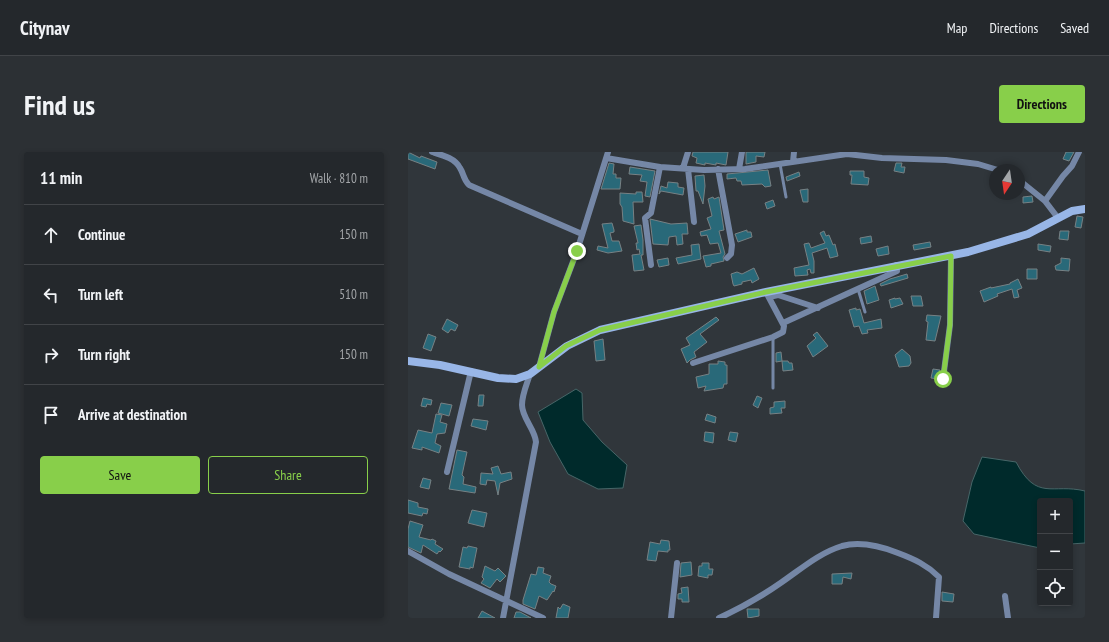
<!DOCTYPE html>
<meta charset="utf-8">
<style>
:root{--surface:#24282c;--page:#2c3034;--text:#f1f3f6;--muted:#a3a6a9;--line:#414448;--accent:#88cf4a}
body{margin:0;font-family:"PT Sans Narrow",sans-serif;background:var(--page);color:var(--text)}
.controls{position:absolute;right:12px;bottom:12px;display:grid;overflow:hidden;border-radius:4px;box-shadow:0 2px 6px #0003}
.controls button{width:36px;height:36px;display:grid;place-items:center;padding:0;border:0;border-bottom:1px solid var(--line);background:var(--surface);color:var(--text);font:20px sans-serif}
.compass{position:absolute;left:581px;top:12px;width:36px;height:36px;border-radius:50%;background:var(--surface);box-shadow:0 2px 6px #0003;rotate:193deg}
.stop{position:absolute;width:12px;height:12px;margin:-9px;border:3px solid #88cf4a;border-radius:50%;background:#fff}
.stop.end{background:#88cf4a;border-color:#fff;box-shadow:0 1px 4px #0008}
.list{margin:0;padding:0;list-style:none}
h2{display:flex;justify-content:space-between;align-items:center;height:52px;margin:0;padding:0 16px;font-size:17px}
h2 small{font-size:13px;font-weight:400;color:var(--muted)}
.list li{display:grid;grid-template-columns:26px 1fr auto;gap:12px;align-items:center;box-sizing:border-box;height:60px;padding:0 16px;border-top:1px solid var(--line)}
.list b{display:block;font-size:15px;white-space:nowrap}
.list em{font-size:13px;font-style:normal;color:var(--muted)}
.actions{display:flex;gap:8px;padding:12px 16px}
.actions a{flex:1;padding:9px 0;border:1px solid var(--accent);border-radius:4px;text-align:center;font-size:14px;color:var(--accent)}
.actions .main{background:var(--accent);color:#111}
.icon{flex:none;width:22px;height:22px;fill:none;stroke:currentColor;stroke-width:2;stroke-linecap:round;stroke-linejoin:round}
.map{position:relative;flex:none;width:677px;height:466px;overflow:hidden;border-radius:4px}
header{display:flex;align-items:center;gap:24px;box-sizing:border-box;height:56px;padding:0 20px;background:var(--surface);border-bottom:1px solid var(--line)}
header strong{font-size:19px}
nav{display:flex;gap:22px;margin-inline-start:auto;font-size:14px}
.intro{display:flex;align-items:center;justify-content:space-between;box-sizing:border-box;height:96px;padding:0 24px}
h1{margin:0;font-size:28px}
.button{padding:10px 18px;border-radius:4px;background:var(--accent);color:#111;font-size:14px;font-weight:700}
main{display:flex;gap:24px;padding:0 24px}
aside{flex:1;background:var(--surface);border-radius:4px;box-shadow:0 2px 6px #0003}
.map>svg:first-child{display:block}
.water{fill:#002a2b;stroke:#476668}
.building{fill:#296979;stroke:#778184}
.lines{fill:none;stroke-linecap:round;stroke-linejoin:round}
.lane{stroke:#7587a6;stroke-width:3}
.street{stroke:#7587a6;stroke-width:6}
.secondary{stroke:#98b6e7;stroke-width:8}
.route{stroke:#88cf4a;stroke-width:5}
</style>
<header>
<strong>Citynav</strong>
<nav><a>Map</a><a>Directions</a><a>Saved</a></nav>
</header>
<div class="intro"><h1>Find us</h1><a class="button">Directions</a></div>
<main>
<aside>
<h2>11 min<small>Walk · 810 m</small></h2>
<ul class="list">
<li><svg class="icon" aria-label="ahead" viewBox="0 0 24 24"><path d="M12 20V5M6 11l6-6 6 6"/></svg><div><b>Continue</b></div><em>150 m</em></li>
<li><svg class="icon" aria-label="left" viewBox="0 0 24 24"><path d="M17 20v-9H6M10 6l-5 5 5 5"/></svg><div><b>Turn left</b></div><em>510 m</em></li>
<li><svg class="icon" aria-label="right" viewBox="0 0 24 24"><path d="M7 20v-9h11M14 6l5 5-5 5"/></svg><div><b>Turn right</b></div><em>150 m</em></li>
<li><svg class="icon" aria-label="arrive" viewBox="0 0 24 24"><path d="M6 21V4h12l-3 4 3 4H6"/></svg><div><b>Arrive at destination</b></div></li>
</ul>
<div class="actions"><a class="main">Save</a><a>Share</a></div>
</aside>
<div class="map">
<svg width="677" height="466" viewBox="0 0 677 466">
<rect width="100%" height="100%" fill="#30363b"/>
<path class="water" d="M168,237L174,241L175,268L194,290L219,313L215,336L190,337L160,322L142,290L130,260Z
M574,305L608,310C629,350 644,331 677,339V391L662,392V349H632V396L566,382L555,369L564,330Z"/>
<path class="building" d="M0,0L12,6L13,4L29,10L27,17L0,7Z
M285,0H320L318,13L308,11V13L297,11V13L288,11L289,6L284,4Z
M338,0H357L356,5L348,4V10L338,12Z
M658,0H666L661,9L655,7Z
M201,11L206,12L205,22H208V26H213L212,37H193Z
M488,11H494L493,15H497L496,21L486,19Z
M222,15L247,19L242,45L237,44L239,30L232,29L234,23L221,22Z
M360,18L363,34L357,35L354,32L334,33L333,29H329L328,26L319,27V22Z
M442,19H456V25L461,26L460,33L443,32L444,23H442Z
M391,20L392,24L379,29L378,25Z
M296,23L297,34L295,52L290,39H288L287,24Z
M260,30L270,31V35L276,36L275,43L253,39L251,42L253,34L259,36Z
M400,37V50H395L392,38Z
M228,40H234L235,50H225L226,72L215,69L214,55L212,52V41L228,42Z
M624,44L625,50L615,51V45Z
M305,45L306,47L311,45L316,78L311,79L317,102L315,105L316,109L303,112V114L298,115L295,104L313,101L310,91L302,92L299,83L293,84L292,80L303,77L299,66L304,64L300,47Z
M365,48L367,54L359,57L357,51Z
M669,64L675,65L673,76L667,75Z
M242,67L263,72L279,71L280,82H274L275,92L269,93L268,84L261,85L260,93L245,92Z
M204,71L206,78V80L202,81L204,89H211L214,99L200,101L189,98L190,94L200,96L194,72Z
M233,73L235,88V103H233L236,118L226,119L224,103L232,102L231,97L229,98L228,91H230L226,74Z
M339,78V80H343L344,85L330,90L327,82Z
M416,79L418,84L421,83L425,93L427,92L430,104L422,106L419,96L404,101L406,109V121H403L402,117L399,118L400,123L387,124L386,116L401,113L396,92L401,91L403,96L417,91L412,81Z
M652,79H661L660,88L651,87Z
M463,84L464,90L453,92L452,86Z
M522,90L523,95L506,98L505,93Z
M291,92L293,107L270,112L268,106L284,103L283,93Z
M630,92L643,94L642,100L630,98Z
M480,94L481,102L470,104L468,97Z
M260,106L261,113L251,115L249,108Z
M653,106L662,107L661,119L648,118L647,114L653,111Z
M346,116L351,127L344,131L343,128L334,130V132L326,134L325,132L323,122L329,120L334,122Z
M619,117H629V127H619Z
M499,122L500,126L473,134L472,132L482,127Z
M610,127L614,136L609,138L611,145L606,146L604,137L589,142L590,144L576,150L572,139L583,135V136L602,132V131Z
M467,134L471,148L459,152L456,139Z
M503,144H513L515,154H505Z
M487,146V147L492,146L495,152L483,156L481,148Z
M448,156V158L452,157L456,171L473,167L474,176L459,178L460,181L454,182L451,174L446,175L441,158Z
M519,163L533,164L527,189L518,188L520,170L518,169Z
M308,165L311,168L292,182L299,190L286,200L288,205L282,208L279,211L273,197L282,193L278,186Z
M39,167L50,173L47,179L43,177L40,181L34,177Z
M409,180L420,194L405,205L399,194L408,186L405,183Z
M20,182L28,185L23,199L15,196Z
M195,187L197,208L188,209L186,189Z
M494,197L502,204L503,211L501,214L491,215L487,203Z
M373,200L374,209L368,210V201Z
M310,209L317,210V213H319V232H316L315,236L296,239L298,234L290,236L288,225L301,222V212H310Z
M374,209H380L381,211H384L385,218L375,219Z
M525,217L532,218L531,227L523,226Z
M71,243H76L75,254H70Z
M349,244L354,246L350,256L345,253Z
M15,246L24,248L23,253L19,252L18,255L13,254Z
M377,249V256H373L374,261L362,262V256L366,255V250Z
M33,251L44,253L41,264L30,261Z
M28,262L34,263L32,270L39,272L37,281L29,282L27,291L33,294L31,301L14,295V298L4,296L10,278L24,281Z
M299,262L308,265L307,271L297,268Z
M65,267L80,269L78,278L63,274Z
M297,280L306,281L305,291L296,289Z
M322,280L330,281L328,290L320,288Z
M49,298L59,300L54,323L56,325L55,332L68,335L67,341L41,337Z
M90,314L93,322L103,320L104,327L92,331L90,343L87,329L79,328L78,333L72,332L73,321L85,322L83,316Z
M15,326L23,328L21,337L12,335Z
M0,348L10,351V355L20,357L19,362L15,361L14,364L0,361Z
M64,358L79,361L76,375L60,371Z
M2,369L15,373L11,385L23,388L24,387L28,389L27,392L35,397L32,400L31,399L29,402L15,393L13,401L0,395V377Z
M253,388L261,389L262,398H260V400L250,399L248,409L239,408L242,390L252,392Z
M60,394L69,396L65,416L62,415V417L51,415L55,395L59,396Z
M283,410L284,423L272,425L273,411Z
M294,411H301V417H305L304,423H300V426L290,424L291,414H294Z
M77,414L87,419L90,416L98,424L92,430L89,427L82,436L73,431L76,427L74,425Z
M130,415L136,416L135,421L143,424L141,430L143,432L148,434L146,440L145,439L139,448L131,444L127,457L115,452V448L123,422L128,423Z
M444,421L443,427L435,425L434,432H424V422Z
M280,435L281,450H274V447H270V442L274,441L273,436Z
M534,440L546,442L545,450L534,449Z
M155,452L162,455L160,466H148L150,455L152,457Z
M339,457H351V464L340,466Z
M74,459L87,466H70Z
M108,460H112L123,466H106Z"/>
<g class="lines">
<path class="lane" d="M372,12L378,45
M450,137L457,160
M365,185V236"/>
<path class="street" d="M24,0C34,3 47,6 52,16C56,22 55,27 61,33L174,82
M198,6L252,15L296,18L337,17L439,2L474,6L538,8L570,12L590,18
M385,10L386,0
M275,16L280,0
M280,17L286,70
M310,17L324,93L323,102L319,106
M331,17L334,0
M611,28L637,49L650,66
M637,49L655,24L664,14L671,0
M243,113L237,66L243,61L252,15
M361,145L370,143L410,156
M375,171L489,119L488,113
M285,211L365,185L375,180L376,174L358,140
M131,215L146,160L169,99L200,0
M535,227L542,173L543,104
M39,320L63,219
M0,399L41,422L135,466
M597,444L600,466
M95,466L128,290C127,277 114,266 114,253C114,242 119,232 122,222
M263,466L269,411
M311,466C333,456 354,444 374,430C393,417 411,401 434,394C453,389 472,394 490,401C506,407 519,413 531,425L528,466"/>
<path class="secondary" d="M0,209L32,213L90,226L108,227L122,222L159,194L192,178L358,140L560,100L620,82L664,59L677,57"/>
</g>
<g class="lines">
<path class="route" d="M169,99L146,160L131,215L158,194L192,178L358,140L543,104L542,173L535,227"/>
</g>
</svg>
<div class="controls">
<button>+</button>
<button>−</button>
<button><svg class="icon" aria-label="locate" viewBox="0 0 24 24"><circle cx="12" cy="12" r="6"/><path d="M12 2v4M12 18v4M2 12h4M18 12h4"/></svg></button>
</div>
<svg class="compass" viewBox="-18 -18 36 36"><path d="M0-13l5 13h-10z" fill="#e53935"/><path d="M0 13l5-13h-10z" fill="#a3a6a9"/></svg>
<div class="stop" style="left:535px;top:227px"></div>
<div class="stop end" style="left:169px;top:99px"></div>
</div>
</main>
